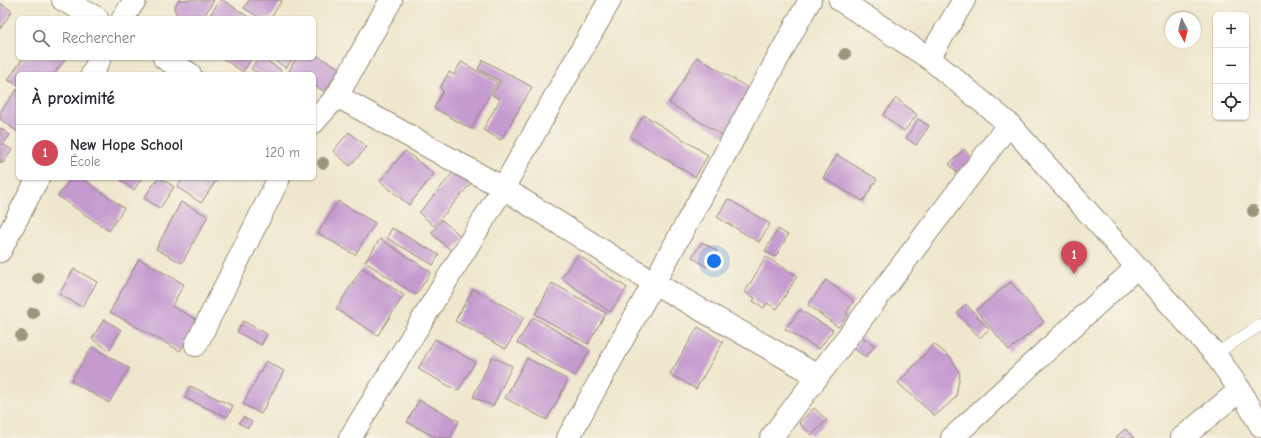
<!DOCTYPE html>
<html lang="fr">
<meta charset="utf-8">
<style>
:root{--surface:#fff;--page:#f2f2f3;--text:#2b2b33;--muted:#7c7c81;--line:#e1e1e2;--accent:#d1495b}
body{margin:0;font-family:"Comic Neue",sans-serif;background:var(--page);color:var(--text)}
.controls{position:absolute;right:12px;top:12px;display:grid;overflow:hidden;border-radius:6px;box-shadow:0 1px 3px #0004}
.controls button{width:36px;height:36px;display:grid;place-items:center;padding:0;border:0;border-bottom:1px solid var(--line);background:var(--surface);color:var(--text);font:20px sans-serif}
.compass{position:absolute;left:1165px;top:12px;width:36px;height:36px;border-radius:50%;background:var(--surface);box-shadow:0 1px 3px #0004;rotate:173deg}
.you{position:absolute;left:714px;top:261px;width:14px;height:14px;margin:-10px;border:3px solid #fff;border-radius:50%;background:#1a73e8;box-shadow:0 0 0 6px #1a73e833}
.badge{display:grid;place-items:center;width:26px;height:26px;border-radius:50%;background:var(--accent);color:#fff;font-size:13px;font-weight:700}
.pin{position:absolute;translate:-50% -33px;filter:drop-shadow(0 1px 2px #0008)}
.pin::after{content:'';position:absolute;top:21px;width:14px;height:12px;background:inherit;clip-path:polygon(0 0,100% 0,50% 100%)}
.list{margin:0;padding:0;list-style:none}
h2{display:flex;justify-content:space-between;align-items:center;height:52px;margin:0;padding:0 16px;font-size:17px}
h2 small{font-size:13px;font-weight:400;color:var(--muted)}
.list li{display:grid;grid-template-columns:26px 1fr auto;gap:12px;align-items:center;box-sizing:border-box;height:56px;padding:0 16px;border-top:1px solid var(--line)}
.list b{display:block;font-size:15px;white-space:nowrap}
.list p{margin:0;font-size:13px;white-space:nowrap;color:var(--muted)}
.list em{font-size:13px;font-style:normal;color:var(--muted)}
.icon{flex:none;width:22px;height:22px;fill:none;stroke:currentColor;stroke-width:2;stroke-linecap:round;stroke-linejoin:round}
.map{position:relative;flex:none;width:1261px;height:438px;overflow:hidden}
.search{position:absolute;background:var(--surface);box-shadow:0 1px 3px #0004;left:16px;top:16px;width:300px;height:44px;display:flex;align-items:center;gap:10px;box-sizing:border-box;padding:0 14px;border-radius:6px;color:var(--muted);font-size:15px}
.panel{position:absolute;background:var(--surface);box-shadow:0 1px 3px #0004;left:16px;top:72px;width:300px;height:108px;border-radius:6px}
.map>svg:first-child{display:block}
.building{fill:#c49acf}
.lines{fill:none;stroke-linecap:round;stroke-linejoin:round}
.service-casing{stroke:#958876;stroke-width:12}
.minor-casing{stroke:#958876;stroke-width:24}
.secondary-casing{stroke:#958876;stroke-width:24}
.service{stroke:#fff;stroke-width:11}
.minor{stroke:#fff;stroke-width:22}
.secondary{stroke:#fff;stroke-width:22}
.tree{fill:#9a977d}
</style>
<div class="map">
<svg width="1261" height="438" viewBox="0 0 1261 438">
<rect width="100%" height="100%" fill="#f7f3e8"/>
<filter id="ink" filterUnits="userSpaceOnUse"><feTurbulence type="fractalNoise" baseFrequency=".025" numOctaves="2"/><feDisplacementMap in="SourceGraphic" scale="8" xChannelSelector="R" yChannelSelector="G"/><feConvolveMatrix kernelMatrix="1 2 1 2 8 2 1 2 1" color-interpolation-filters="sRGB"/></filter>
<filter id="wash" filterUnits="userSpaceOnUse"><feTurbulence type="fractalNoise" baseFrequency=".012" numOctaves="4" result="noise"/><feDisplacementMap in="SourceGraphic" scale="16" xChannelSelector="R" yChannelSelector="G"/><feGaussianBlur stdDeviation="0.9" result="paint"/><feColorMatrix in="noise" values="0 0 0 0 0 0 0 0 0 0 0 0 0 0 0 0 0 1.4 0 .05"/><feComposite in="paint" operator="in"/></filter>
<g filter="url(#wash)">
<rect width="100%" height="100%" fill="#efe7cd"/>
<g id="blocks">
<path class="building" d="M179,0H214L203,18H178L174,8Z
M220,0H223L250,18H208Z
M249,0H282L271,18H260L244,8Z
M0,3L12,11L0,29Z
M314,54L339,68L325,92L314,85V74H294L289,71L296,58H314Z
M697,57L755,92L727,138L669,103Z
M23,58H66L54,74H18V85L8,80Z
M222,58H252L243,72Z
M258,58H262L281,70L279,74H260L251,69Z
M271,58H293L286,68Z
M483,60L532,87L501,140L483,130L500,99L492,95L500,81L478,69Z
M461,62L497,82L471,129L434,108L443,91L440,88L449,72L454,75Z
M17,89L18,90V132L0,119V112Z
M896,98L917,115L904,131L883,115Z
M644,115L708,155L695,177L630,137Z
M918,119L929,126L916,145L906,138Z
M0,128L10,135L3,144L12,150L3,163L1,161L0,163Z
M349,132L367,147L350,166L333,151Z
M964,149L973,159L957,173L949,164Z
M405,151L434,174L409,205L380,181Z
M837,155L877,179L863,201L823,178Z
M458,167L474,180L434,226L419,213Z
M71,178H81L124,208L109,231L58,196Z
M118,178H142L134,190Z
M158,178H161L174,187L160,208L144,198Z
M183,178H218L201,203L177,187Z
M728,199L770,224L759,242L717,217Z
M338,201L375,223L355,255L318,233Z
M181,202L208,216L182,263L156,249Z
M442,220L463,238L452,251L431,233Z
M392,228L439,255L433,265L387,238Z
M778,229L788,235L775,257L765,251Z
M380,239L431,272L416,295L365,262Z
M702,242L717,251L707,267L692,257Z
M578,255L627,288L610,312L561,278Z
M766,257L797,276L777,309L767,303L764,308L753,301L755,298L745,292Z
M139,259L184,284L172,306L197,320L180,351L110,312Z
M362,268L404,295L378,335L336,309Z
M74,269L97,282L82,307L59,294Z
M826,280L854,301L846,313L848,314L838,327L808,305Z
M1011,282L1044,322L1009,350L976,310Z
M552,283L606,313L588,344L535,314Z
M473,289L524,317L506,349L455,321Z
M966,304L989,329L980,338L957,313Z
M800,310L833,330L819,349L785,329Z
M533,317L590,350L575,376L517,343Z
M104,319L121,330L109,350L92,339Z
M243,321L267,334L261,345L237,332Z
M698,327L723,342L696,389L670,374Z
M861,337L875,345L866,357L854,349Z
M435,339L475,362L458,391L418,369Z
M934,344L951,358L960,374L956,397L935,416L898,383Z
M92,347L129,368L109,403L71,381Z
M492,357L512,366L493,406L473,397Z
M527,358L568,380L547,420L505,398Z
M266,361L284,371L261,414L243,404Z
M190,386L233,406L227,417L185,398Z
M419,400L459,421L450,438H437L407,422Z
M814,408L827,420L812,435L799,423Z
M243,417L252,422L248,428L239,423Z
M1125,429L1134,438H1115Z"/>
</g>
</g>
<g filter="url(#ink)">
<use href="#blocks" fill-opacity="0" stroke="#958876" stroke-width="1"/>
<g class="lines">
<defs>
<path id="service" d="M1215,354L1261,325"/>
<path id="minor" d="M63,0L97,18
M123,18L135,0
M164,58L190,74
M929,58L964,0
M92,74L100,58
M337,96L503,188L654,283L818,376
M314,122L337,96L391,0
M0,251L38,178
M196,345L279,178
M350,438L503,188L610,0
M568,438L810,0
M771,438L1009,124
M952,438L1137,267
M1182,438L1240,390"/>
<path id="secondary" d="M840,0L929,58L1009,124L1215,354L1240,390L1261,426"/>
</defs>
<use href="#service" class="service-casing"/>
<use href="#minor" class="minor-casing"/>
<use href="#secondary" class="secondary-casing"/>
<use href="#service" class="service"/>
<use href="#minor" class="minor"/>
<use href="#secondary" class="secondary"/>
</g>
<g class="tree">
<circle cx="845" cy="54" r="6"/>
<circle cx="323" cy="163" r="6"/>
<circle cx="1253" cy="211" r="6"/>
<circle cx="38" cy="278" r="6"/>
<circle cx="33" cy="313" r="6"/>
<circle cx="21" cy="336" r="6"/>
</g>
</g>
</svg>
<div class="controls">
<button>+</button>
<button>−</button>
<button><svg class="icon" aria-label="locate" viewBox="0 0 24 24"><circle cx="12" cy="12" r="6"/><path d="M12 2v4M12 18v4M2 12h4M18 12h4"/></svg></button>
</div>
<svg class="compass" viewBox="-18 -18 36 36"><path d="M0-13l5 13h-10z" fill="#e53935"/><path d="M0 13l5-13h-10z" fill="#7c7c81"/></svg>
<div class="you"></div>
<div class="pin badge" style="left:1074px;top:274px">1</div>
<div class="search"><svg class="icon" aria-label="search" viewBox="0 0 24 24"><circle cx="10" cy="10" r="6"/><path d="M15 15l6 6"/></svg>Rechercher</div>
<section class="panel">
<h2>À proximité<small></small></h2>
<ul class="list">
<li><span class="badge">1</span><div><b>New Hope School</b><p>École</p></div><em>120 m</em></li>
</ul>
</section>
</div>
